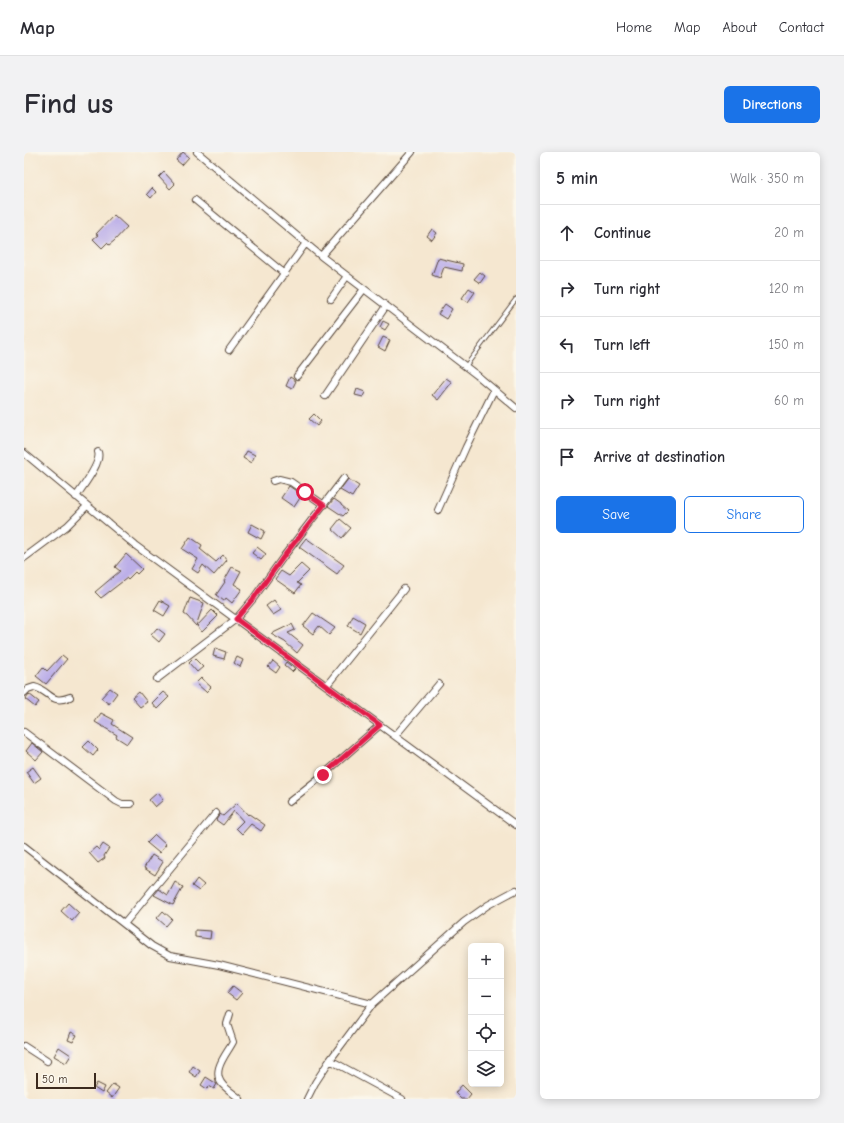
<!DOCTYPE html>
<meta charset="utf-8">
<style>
:root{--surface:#fff;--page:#f2f2f3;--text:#2b2b33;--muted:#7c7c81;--line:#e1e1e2;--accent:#1a73e8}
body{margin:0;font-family:"Comic Neue",sans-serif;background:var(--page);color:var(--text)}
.controls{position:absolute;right:12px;bottom:12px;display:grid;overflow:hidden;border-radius:6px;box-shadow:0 2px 10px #0003}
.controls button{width:36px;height:36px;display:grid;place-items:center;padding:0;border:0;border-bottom:1px solid var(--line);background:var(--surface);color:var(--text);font:20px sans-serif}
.scale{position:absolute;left:12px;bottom:10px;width:60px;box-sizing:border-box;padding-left:4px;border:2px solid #3b2a1e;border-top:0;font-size:11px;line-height:14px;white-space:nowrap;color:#3b2a1e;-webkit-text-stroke:3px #fbf7ec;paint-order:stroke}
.stop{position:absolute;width:12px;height:12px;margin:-9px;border:3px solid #e11d48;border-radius:50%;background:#fff}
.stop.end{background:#e11d48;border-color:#fff;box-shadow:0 1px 4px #0008}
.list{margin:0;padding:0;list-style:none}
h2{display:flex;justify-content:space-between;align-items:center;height:52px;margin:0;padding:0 16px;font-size:17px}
h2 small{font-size:13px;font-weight:400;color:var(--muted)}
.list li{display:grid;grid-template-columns:26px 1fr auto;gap:12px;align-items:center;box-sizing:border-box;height:56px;padding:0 16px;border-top:1px solid var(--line)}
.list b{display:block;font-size:15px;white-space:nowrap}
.list em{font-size:13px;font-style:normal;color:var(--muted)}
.actions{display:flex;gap:8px;padding:12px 16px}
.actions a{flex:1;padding:9px 0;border:1px solid var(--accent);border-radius:6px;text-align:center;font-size:14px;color:var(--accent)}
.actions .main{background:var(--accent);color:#fff}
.icon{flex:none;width:22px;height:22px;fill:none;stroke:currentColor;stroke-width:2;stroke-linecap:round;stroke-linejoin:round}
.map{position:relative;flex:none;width:492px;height:947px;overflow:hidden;border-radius:6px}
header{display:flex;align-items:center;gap:24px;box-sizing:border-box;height:56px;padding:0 20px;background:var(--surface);border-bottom:1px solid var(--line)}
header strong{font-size:19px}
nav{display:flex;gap:22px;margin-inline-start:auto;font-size:14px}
.intro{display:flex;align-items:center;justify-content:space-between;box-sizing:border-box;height:96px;padding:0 24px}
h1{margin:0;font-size:28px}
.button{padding:10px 18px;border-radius:6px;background:var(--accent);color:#fff;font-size:14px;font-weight:700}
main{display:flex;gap:24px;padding:0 24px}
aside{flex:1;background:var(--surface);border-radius:6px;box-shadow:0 2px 10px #0003}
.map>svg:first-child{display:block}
.building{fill:#bcafe8}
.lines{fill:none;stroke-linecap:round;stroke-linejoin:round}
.service-casing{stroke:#574639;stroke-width:5}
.minor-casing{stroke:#574639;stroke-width:8}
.service{stroke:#fff;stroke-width:3}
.minor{stroke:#fff;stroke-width:6}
.route{stroke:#e11d48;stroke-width:5}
</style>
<header>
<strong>Map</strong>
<nav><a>Home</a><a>Map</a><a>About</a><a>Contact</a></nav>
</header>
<div class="intro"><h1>Find us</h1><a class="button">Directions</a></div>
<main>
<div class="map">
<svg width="492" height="947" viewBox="0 0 492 947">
<rect width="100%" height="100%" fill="#fbf7ec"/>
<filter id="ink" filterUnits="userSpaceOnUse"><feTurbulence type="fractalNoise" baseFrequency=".025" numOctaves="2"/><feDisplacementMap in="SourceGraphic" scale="8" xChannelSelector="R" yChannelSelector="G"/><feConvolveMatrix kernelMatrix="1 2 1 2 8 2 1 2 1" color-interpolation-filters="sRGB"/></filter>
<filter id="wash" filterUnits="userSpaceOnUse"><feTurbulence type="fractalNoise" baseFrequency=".012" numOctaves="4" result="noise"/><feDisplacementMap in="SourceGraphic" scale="16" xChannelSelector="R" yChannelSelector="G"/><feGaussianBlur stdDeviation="0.9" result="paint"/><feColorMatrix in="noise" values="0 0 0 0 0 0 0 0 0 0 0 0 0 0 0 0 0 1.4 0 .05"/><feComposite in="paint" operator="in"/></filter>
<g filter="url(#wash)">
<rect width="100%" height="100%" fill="#f5e7d0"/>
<g id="blocks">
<path class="building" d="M159,0L165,5L158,13L152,8Z
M140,20L151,32L146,37L135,25Z
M128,36L132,40L127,46L123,42Z
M90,63L103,75L90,89L85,93L83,91L78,96L69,87L74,83L72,82Z
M408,77L413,81L408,88L403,84Z
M414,106L439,112L438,119L420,115L416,126L408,123Z
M456,120L461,124L456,131L450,127Z
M445,136L451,140L444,150L438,146Z
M421,152L428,157L422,167L414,162Z
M359,169L365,172L361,178L356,175Z
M359,185L366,188L361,199L354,195Z
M266,225L272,229L268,237L262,234Z
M422,226L428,230L414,248L408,243Z
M333,237L341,240L339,245L331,243Z
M290,262L297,269L293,274L285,267Z
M223,299L231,303L227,311L219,306Z
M324,327L335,334L328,345L316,338Z
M265,334L278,343L270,355L257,346Z
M310,347L317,352V353L324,359L319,364L304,354Z
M316,367L327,376L318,386L308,377Z
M228,372L241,379L237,387L224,380Z
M166,385L178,393L176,397L192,410L199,403L203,408L190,423L179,413L174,421L168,417L174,407L158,397Z
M282,386L320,413L313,422L275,395Z
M233,395L242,402L237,408L228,401Z
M102,402L118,417L113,422L111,420L104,427L103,426L77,446L71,440L96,419L91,415Z
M277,412L285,419L273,431L277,433L271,441L251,427L257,419L265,424Z
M208,415L217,419L210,432L218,437L208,451L202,446L200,449L192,443L201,430L200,429Z
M166,446L180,451L172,474L163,464L160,462Z
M136,448L146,454L140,464L130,458Z
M250,448L257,458L249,463L242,454Z
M188,458L194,464L178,480L173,474Z
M289,461L311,476L305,483L295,474L289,482L279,474Z
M329,464L341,471L336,481L324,474Z
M268,472L271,478L264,481L279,493L273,501L261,490L247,482Z
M133,476L141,482L135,490L127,483Z
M191,496L202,500L200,507L189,504Z
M38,503L43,507L22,532L12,524L19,515L23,519Z
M213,505L219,508L216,515L210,511Z
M170,506L179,515L173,520L165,511Z
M249,509L256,515L252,521L244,515Z
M262,510L271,517L268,520L260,513Z
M177,526L187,535L182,540L172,531Z
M86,536L93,541L85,552L77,546Z
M115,540L123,550L116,555L108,546Z
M139,540L145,545L133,557L128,551Z
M5,542L15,550L11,555L1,547Z
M77,561L90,568L88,572L108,585L103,592L92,585L93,583L71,570Z
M65,589L74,598L69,604L59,595Z
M8,591L19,600L12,608L2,599Z
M9,615L17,626L10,631L2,620Z
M133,641L139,648L131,655L125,648Z
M213,651L224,663L225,662L241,673L237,679L227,672L218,682L212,676L219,669L210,659L199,673L192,668L196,662L199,664Z
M131,683L142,693L135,701L123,691Z
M79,692L85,696L80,704L81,706L74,711L65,701L72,695L75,698Z
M128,703L139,710L131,723L120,716Z
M173,727L180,733L175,739L168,734Z
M151,730L159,735L149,753L130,743L135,737L144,743Z
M44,751L55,761L48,769L37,759Z
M139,759L148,767L142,774L133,766Z
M171,778L187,779L186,787L171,785Z
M209,834L218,841L212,848L203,841Z
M47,880L53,883L49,890L44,888Z
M35,895L47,903L42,911L30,904Z
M169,914L176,919L172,925L165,920Z
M182,925L193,932L190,937L185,934L183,937L177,933Z
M73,931L81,935L78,941L70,936Z
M89,932L95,936L88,946L82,941Z
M438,933L447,942L443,947H437L431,941Z"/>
</g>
</g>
<g filter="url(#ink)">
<use href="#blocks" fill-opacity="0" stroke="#574639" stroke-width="1"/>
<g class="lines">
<defs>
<path id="service" d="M441,215L492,147"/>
<path id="minor" d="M173,0L297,104L454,224L492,256
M171,48L261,122
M297,104L388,0
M307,147L323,124
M205,198L282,91
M273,224L340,137
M301,244L362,154
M0,301L112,394L492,673
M249,329L255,327L267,330L300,353
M52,345C58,335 78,311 74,300
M414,358L442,295L470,238
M0,406L43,374L63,354
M133,527L212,467L229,447L260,404L320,326
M303,533L380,437
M0,541L4,537L10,535C27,539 26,553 46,545
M0,580L92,649L98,652H107
M371,584L415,532
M265,650L299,623L356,573
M0,694L128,794L146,804L195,813L348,852
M100,772L192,661
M206,862L203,872L209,890C203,902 186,919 199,933C204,938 210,942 216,947
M0,894L23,909
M306,908L378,947
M283,947L291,931L306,908L348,852L440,770L464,753L492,738"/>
</defs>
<use href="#service" class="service-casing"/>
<use href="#minor" class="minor-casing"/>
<use href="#service" class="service"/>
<use href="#minor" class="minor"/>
</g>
</g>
<g class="lines" filter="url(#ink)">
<path class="route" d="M281,340L300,353L260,404L229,447L212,467L356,573L299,623"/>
</g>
</svg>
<div class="controls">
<button>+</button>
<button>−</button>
<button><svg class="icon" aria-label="locate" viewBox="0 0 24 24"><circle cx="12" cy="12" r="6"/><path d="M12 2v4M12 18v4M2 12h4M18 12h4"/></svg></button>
<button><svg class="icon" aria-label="layers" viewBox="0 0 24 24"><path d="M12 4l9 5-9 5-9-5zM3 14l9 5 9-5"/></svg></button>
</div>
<div class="scale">50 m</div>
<div class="stop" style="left:281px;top:340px"></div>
<div class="stop end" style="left:299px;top:623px"></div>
</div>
<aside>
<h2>5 min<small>Walk · 350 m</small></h2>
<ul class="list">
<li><svg class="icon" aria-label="ahead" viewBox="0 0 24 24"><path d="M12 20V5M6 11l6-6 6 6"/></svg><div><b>Continue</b></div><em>20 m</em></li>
<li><svg class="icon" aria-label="right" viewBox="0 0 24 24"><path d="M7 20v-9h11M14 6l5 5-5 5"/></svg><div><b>Turn right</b></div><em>120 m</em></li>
<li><svg class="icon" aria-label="left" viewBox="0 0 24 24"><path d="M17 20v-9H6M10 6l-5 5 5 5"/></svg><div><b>Turn left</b></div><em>150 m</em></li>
<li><svg class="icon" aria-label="right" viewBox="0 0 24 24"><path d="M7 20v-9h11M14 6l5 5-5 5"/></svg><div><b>Turn right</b></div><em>60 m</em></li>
<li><svg class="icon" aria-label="arrive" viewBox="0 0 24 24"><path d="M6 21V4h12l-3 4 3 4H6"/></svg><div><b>Arrive at destination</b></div></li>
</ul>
<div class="actions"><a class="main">Save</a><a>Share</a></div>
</aside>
</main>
